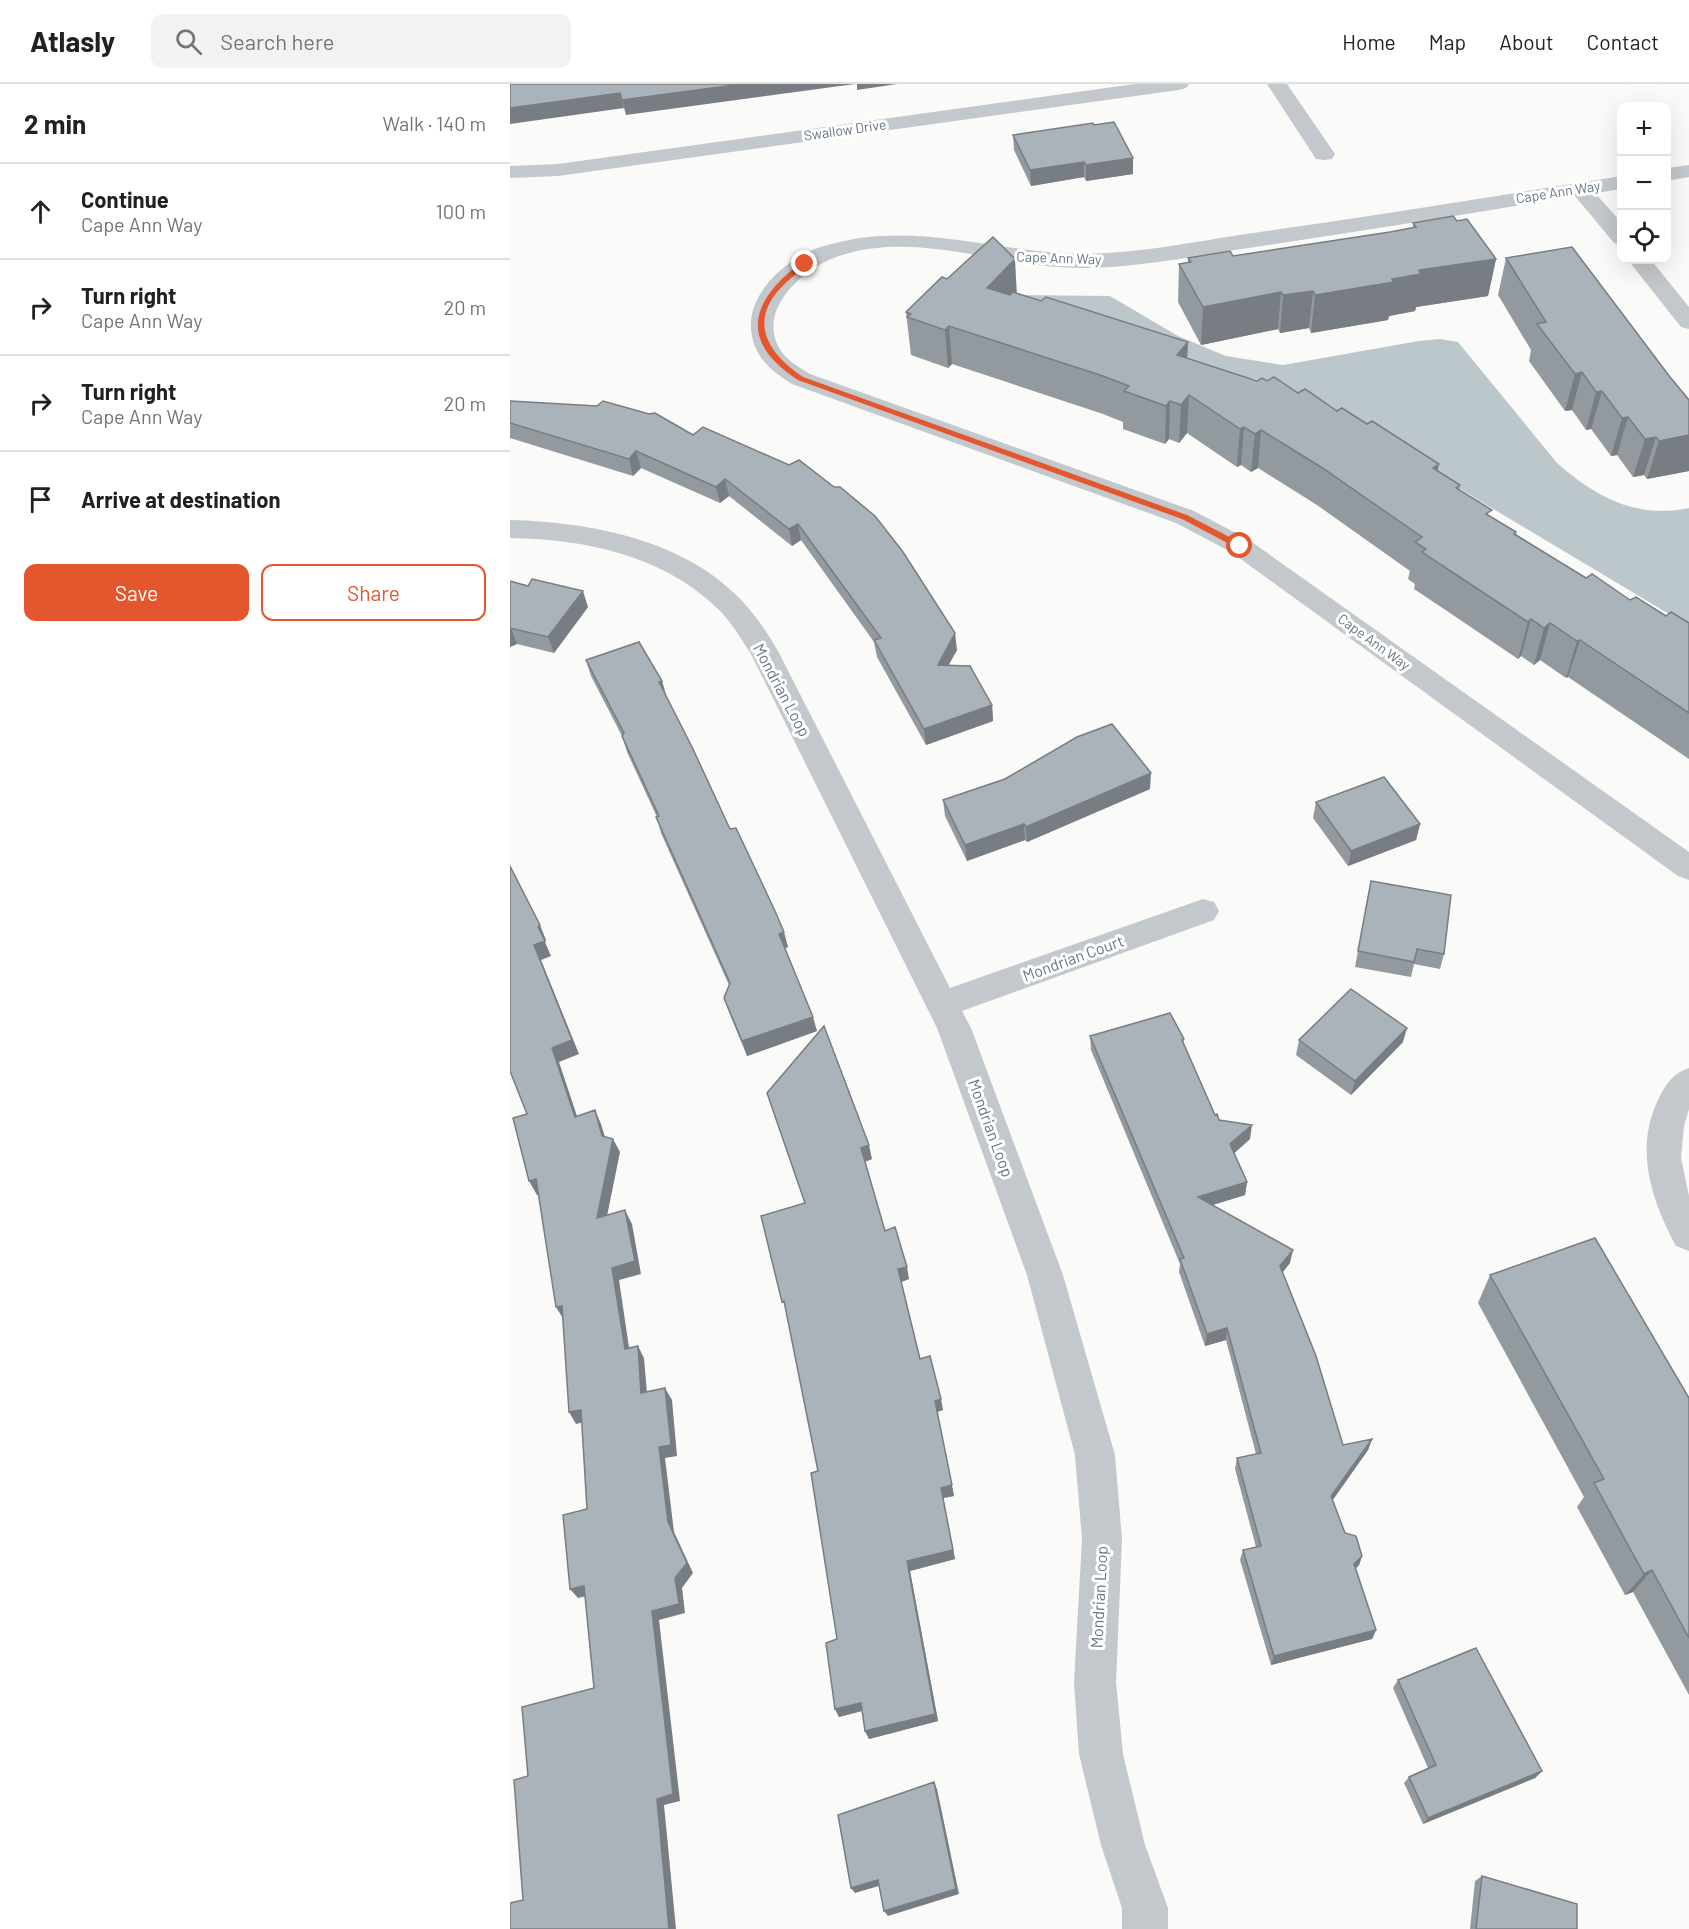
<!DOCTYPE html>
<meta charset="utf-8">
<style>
:root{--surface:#fff;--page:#f2f2f2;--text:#202124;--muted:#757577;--line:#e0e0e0;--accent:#e4572e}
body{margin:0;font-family:Barlow,sans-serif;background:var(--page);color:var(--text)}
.controls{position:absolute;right:18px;top:18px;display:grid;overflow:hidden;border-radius:12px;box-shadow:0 6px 24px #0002}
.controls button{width:54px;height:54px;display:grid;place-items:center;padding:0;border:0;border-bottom:2px solid var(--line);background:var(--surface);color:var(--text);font:30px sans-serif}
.stop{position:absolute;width:18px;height:18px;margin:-14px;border:4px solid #e4572e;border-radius:50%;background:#fff}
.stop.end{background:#e4572e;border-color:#fff;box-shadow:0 2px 6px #0008}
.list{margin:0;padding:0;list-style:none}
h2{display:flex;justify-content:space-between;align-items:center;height:78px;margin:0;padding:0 24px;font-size:26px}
h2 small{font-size:20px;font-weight:400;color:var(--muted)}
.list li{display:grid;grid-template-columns:39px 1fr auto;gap:18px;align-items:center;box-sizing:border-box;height:96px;padding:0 24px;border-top:2px solid var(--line)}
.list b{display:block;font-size:22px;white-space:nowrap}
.list p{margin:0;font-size:20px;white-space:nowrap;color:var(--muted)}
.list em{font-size:20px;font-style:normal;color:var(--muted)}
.actions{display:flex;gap:12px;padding:18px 24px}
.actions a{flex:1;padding:14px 0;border:2px solid var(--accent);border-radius:12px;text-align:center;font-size:21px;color:var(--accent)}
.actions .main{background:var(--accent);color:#fff}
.icon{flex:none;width:33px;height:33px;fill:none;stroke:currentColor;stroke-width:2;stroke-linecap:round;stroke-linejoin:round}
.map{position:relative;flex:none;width:1179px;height:1845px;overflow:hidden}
header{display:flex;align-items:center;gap:36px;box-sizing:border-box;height:84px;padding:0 30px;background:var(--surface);border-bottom:2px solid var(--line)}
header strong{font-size:28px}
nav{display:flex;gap:33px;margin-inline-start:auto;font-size:21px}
.search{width:420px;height:54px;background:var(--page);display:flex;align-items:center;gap:15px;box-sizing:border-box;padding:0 21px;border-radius:12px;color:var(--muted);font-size:22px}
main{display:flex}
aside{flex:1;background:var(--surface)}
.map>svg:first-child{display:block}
.water{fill:#bbc7cb}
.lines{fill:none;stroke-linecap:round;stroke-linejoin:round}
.street{fill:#c3c8cc;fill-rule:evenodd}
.wall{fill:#929a9f}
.shaded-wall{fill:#777d82}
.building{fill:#aab3b9;stroke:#777d82;stroke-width:1.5}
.route{fill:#e4572e}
.labels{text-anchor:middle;stroke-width:6;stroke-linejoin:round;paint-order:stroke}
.far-street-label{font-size:14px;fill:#657683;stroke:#fff}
.street-label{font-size:16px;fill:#657683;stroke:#fff}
</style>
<header>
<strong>Atlasly</strong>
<div class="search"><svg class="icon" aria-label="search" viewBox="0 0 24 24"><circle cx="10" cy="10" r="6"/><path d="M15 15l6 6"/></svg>Search here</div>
<nav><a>Home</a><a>Map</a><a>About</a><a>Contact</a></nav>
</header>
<main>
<aside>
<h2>2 min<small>Walk · 140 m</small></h2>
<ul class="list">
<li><svg class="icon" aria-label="ahead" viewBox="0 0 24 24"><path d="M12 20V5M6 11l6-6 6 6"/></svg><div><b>Continue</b><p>Cape Ann Way</p></div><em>100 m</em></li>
<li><svg class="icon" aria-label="right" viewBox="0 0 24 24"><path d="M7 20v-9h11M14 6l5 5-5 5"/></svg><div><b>Turn right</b><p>Cape Ann Way</p></div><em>20 m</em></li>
<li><svg class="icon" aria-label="right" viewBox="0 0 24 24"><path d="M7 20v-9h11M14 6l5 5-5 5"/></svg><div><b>Turn right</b><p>Cape Ann Way</p></div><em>20 m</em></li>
<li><svg class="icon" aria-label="arrive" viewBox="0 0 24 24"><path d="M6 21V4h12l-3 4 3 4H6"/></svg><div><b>Arrive at destination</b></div></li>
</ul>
<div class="actions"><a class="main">Save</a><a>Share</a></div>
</aside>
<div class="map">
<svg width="1179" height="1845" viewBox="0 0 1179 1845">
<rect width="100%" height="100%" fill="#fafaf8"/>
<path class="water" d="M505,211L600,212L668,252L716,272L773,281L909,257L930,255L948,258L1047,379C1086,413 1126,435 1179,424V542L818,326L772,301L698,285Z"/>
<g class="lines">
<path class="street" d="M625,0H679L676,4L669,6L48,92L0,94V82L48,80Z
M757,0H777L825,70L822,75L814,76L806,75Z
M1179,81V93L1156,97V84Z
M1112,92V105L1085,109L1112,139V161L1104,159L1065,112C958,130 851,147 745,163C689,171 633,183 577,184C495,186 409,145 329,172C292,184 241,230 274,271C281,279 291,284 300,290L684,427L739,456L1179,768V796L1168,792L721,468L666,439L282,300C264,289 246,275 242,252C233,211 278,172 314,162C413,132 497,176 597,169C648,166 699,155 750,148C871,131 991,111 1112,92Z
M1118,176H1141L1179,223V245L1171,243Z
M0,436C81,438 176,456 233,518C247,533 258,550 268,567L440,904L693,815L704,818L709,827L704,836L452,927L461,944L553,1191L605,1371L612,1455L606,1598L613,1670L635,1761L658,1824V1845H612V1824L591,1761L569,1670L564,1598L572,1455L565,1371L517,1191L427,944L241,570C232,556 223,541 212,529C157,472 76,455 0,454Z
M1179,984V1025L1174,1042L1171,1074L1179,1112V1167L1166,1162C1142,1117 1124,1066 1148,1016C1155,1001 1163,989 1179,984Z"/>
</g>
<path class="wall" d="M584,41L623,74V90L576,97L574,93L521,102L504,66L503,51Z
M947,137L986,175L978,212L906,223L905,227L879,232L878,236L801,249L799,244L770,249L768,245L691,261L668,218L669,180L678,178V174L723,172L880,148L903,144V139Z
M996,174L1160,293L1179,316V387L1137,395L1134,391L1123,393L1107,371L1101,372L1081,345L1076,346L1062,326L1055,327L1019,277L1021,266L988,211Z
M437,195L507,209L531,217L678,258L677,274L747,297H757L788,309L827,327L950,401L949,406L980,432L1006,448V450L1076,494L1120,516L1156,532L1179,539V675L1058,593L1056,594L1030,576L1024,581L1011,572L1008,575L940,529L904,505L905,500L898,495L900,487L807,421L748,384L741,388L731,381L727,383L677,349L669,359L659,355L655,360L613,345V338L593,330L442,280L438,284L401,271L396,228Z
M0,317L183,351L447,566L438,581L482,621L483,637L416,661L367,573L364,558L291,456L282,462L219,412L210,419L131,384L123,392L0,354Z
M0,497L78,523L44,569L7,560L0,563Z
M76,576L152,597L156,612L220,745L278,863L275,864L307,947L237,972L219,928L214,914L219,901L151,749L147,733L117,668L112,652L81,592Z
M640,705L517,758L515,756L457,777L435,732L433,716Z
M806,718L910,740L906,756L838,782L803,734Z
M861,797L934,870L930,885L904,880L901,893L845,883Z
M580,952L674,955L673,960L705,1031L709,1036L740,1055L724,1069L737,1098L735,1111L703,1121L780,1179L772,1189L833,1361L862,1355L858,1366L823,1416L835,1449L852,1472L849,1481L846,1484L866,1546L862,1555L761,1581L730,1476L733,1466L746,1463L725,1385L727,1374L746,1370L716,1256L695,1262L669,1188L670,1180L581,966Z
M789,956L893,958L841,1011L786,971Z
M257,1009L362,1075L355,1078L375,1147L399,1195L391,1198L410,1275L433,1326L427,1328L444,1412L433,1414L445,1475L400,1487L428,1637L359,1655L355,1647L352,1627L329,1633L325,1625L327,1555L308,1387L295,1119Z
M980,1191L1179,1314V1611L1123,1508L1115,1511L1067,1423L1074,1413L968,1219Z
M888,1596L1032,1687L1025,1694L913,1740L894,1699L899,1693L918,1684L883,1604Z
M972,1792L1067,1845H960L965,1797Z"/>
<path class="shaded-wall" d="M232,0H345L116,31L112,16Z
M347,0H387L347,6Z
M110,9L114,24L0,40V24Z
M623,74V90L576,97V81Z
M574,78V93L521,102L520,86Z
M505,175L507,213L479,242L477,204Z
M986,175L978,212L906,223L905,227L879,232L878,236L801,249L805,211L882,195L909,186Z
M803,207L799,244L770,249L773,211Z
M771,208L768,245L691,261L693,223Z
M439,242L442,280L438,284L435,246Z
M678,258L676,296L667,271Z
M1072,288L1062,326L1055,327L1065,290Z
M1092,307L1081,345L1076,346L1086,308Z
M679,311L677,349L669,359L671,321Z
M660,317L659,355L655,360L656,322Z
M1118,333L1107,371L1101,372L1112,334Z
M734,343L731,381L727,383L730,345Z
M751,346L748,384L741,388L745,350Z
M1179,351V387L1137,395L1149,357Z
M1146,353L1134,391L1123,393L1135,355Z
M126,367L131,384L123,392L119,375Z
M929,380L921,418L923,384Z
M215,395L219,412L210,419L206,403Z
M288,440L291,456L282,462L279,445Z
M73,507L78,523L44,569L38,553Z
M1021,535L1011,572L1008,575L1018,538Z
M1040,539L1030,576L1024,581L1034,544Z
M0,544H1L7,560L0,563Z
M445,549L447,566L430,597L428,581Z
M1070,556L1058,593L1056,594L1067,557Z
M152,597L157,614L149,598Z
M482,621L483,637L416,661L414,645Z
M641,689L640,705L517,758L516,743Z
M514,740L515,756L457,777L455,761Z
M910,740L906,756L838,782L841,767Z
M30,841L36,856L35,858L41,872L31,876L69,970L49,978L72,1047L65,1033L42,964L24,861L28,843Z
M274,848L278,863L273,865L269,850Z
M303,933L307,947L237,972L232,957Z
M897,944L893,958L841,1011L845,997Z
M85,1026L91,1040L99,1066L92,1052Z
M742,1041L740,1055L719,1074L720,1060Z
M103,1055L110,1068L94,1147L87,1134Z
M359,1061L362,1075L354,1078L351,1064Z
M26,1095L34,1108L27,1111L19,1097Z
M737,1098L735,1111L686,1126L688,1113Z
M115,1126L122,1140L131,1190L109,1196L121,1277L115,1265L102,1184Z
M783,1166L780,1179L767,1195L770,1182Z
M397,1183L399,1195L391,1198L388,1185Z
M52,1222L54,1236L46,1223Z
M717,1244L716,1256L695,1262L697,1250Z
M128,1262L134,1274L138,1321L131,1309Z
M155,1304L162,1316L167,1372L155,1374L164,1448L183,1489L172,1504L175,1529L149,1536L170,1717L154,1721L166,1845H159L147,1715L142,1527L158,1438L149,1363Z
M431,1315L433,1326L427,1328L444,1412L433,1414L445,1475L400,1487L428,1637L359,1655L355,1647L397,1477L431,1404L425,1317Z
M71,1326L78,1337L66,1340L59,1328Z
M862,1355L858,1366L818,1422L821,1412Z
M852,1472L849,1481L841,1490L844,1480Z
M1142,1486L1123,1508L1115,1511L1134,1490Z
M74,1502L81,1511L68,1514L60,1505Z
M866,1546L862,1555L761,1581L764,1572Z
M351,1619L355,1626L329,1633L325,1625Z
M1032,1687L1025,1694L913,1740L918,1734Z
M424,1698L427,1705L449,1810L378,1832L374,1827Z
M368,1796L372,1801L345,1809L341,1804Z"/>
<path class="building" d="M0,0H232L112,16L110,9L0,24Z
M604,38L623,74L576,81L574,78L520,86L503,51L583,39L584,41Z
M943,132L947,137L957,135L986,175L909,186L911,190L882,195L884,198L805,211L803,207L773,211L771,208L693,223L669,180L681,178L678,174L720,167L723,172L880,148L906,143L903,139Z
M483,153L505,175L477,204L500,211L503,208L531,217L536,213L678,258L667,271L747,297L752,294L757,297L764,293L788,309L795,305L827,327L832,324L857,340L862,337L929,380L923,384L950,401L946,404L982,426L976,430L1006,448L1004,450L1076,494L1082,490L1120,516L1126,513L1156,532L1161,528L1179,539V629L1070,556L1067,557L1040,539L1034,544L1021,535L1018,538L948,492L912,468L916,465L905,458L912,453L811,383L751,346L745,350L734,343L730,345L679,311L671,321L660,317L656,322L614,307L619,302L593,292L439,242L435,246L397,233L401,230L396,228L432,193L437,195Z
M1062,163L1160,293L1179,316V351L1149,357L1146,353L1135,355L1118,333L1112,334L1092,307L1086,308L1072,288L1065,290L1027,240L1036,238L996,174Z
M0,317L87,322L93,317L139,330L145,329L183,351L193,343L279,381L289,376L324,403H330L365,432L393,468L445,549L428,581L460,582L482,621L414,645L364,556L371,554L288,440L279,445L215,395L206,403L126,367L119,375L0,339Z
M22,495L73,507L38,553L0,544V497L18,502Z
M129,558L152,597L149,598L182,663L220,745L226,744L265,827L274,848L269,850L303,933L232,957L214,914L220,899L146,733L149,732L112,652L114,649L76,576Z
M602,640L641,689L516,743L514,740L455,761L433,716L495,695L567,653Z
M874,693L910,740L841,767L806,718Z
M0,782L30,841L28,843L35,857L24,861L62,956L42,964L65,1033L85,1026L92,1052L103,1055L87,1134L115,1126L125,1177L102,1184L115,1265L128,1262L131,1309L155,1304L161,1361L149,1363L158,1438L177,1479L165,1494L169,1520L142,1527L163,1710L147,1715L159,1845H0V1819L13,1816L4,1696L18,1692L12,1623L84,1604L74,1502L60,1505L53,1431L77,1425L71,1326L59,1328L52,1222L46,1223L26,1095L19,1097L3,1034L17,1030L0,987Z
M861,797L941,811L934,870L907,865L904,878L848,867Z
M841,905L897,944L845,997L789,956Z
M660,929L674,955L672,956L705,1031L707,1030L709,1036L742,1041L720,1060L737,1098L688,1113L783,1166L770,1182L806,1272L833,1361L862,1355L821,1412L835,1449L846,1452L852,1472L844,1480L866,1546L764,1572L733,1466L751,1462L727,1374L751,1369L717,1244L697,1250L670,1175L674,1174L580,952Z
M314,942L359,1061L351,1064L375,1147L385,1143L397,1183L388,1185L410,1275L420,1272L431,1315L425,1317L442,1401L431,1404L443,1466L397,1477L425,1630L355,1647L351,1619L325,1625L316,1559L327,1555L301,1389L308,1387L274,1217L272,1218L251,1132L295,1119L257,1009Z
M1085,1154L1179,1314V1554L1142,1486L1134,1490L1084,1399L1094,1395L980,1191Z
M966,1564L1032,1687L918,1734L899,1693L926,1681L888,1596Z
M424,1698L446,1805L374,1827L368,1796L341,1804L328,1731Z
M972,1792L1067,1820V1845H966Z"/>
<path class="route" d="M292,178L298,180C287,190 273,199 264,212C240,246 265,274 293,293L677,431L733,460V464H727L672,435L288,296C228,257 240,217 292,178Z"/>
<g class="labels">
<g class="far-street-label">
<text transform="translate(335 46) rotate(-8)" y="5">Swallow Drive</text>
<text transform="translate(1048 108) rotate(-9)" y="5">Cape Ann Way</text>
<text transform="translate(549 174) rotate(2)" y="5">Cape Ann Way</text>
<text transform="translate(864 558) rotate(36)" y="5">Cape Ann Way</text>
</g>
<g class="street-label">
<text transform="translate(272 606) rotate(62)" y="6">Mondrian Loop</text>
<text transform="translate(563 874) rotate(-20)" y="6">Mondrian Court</text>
<text transform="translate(481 1044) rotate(70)" y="6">Mondrian Loop</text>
<text transform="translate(589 1513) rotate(-87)" y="6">Mondrian Loop</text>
</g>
</g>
</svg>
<div class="controls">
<button>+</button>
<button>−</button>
<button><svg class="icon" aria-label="locate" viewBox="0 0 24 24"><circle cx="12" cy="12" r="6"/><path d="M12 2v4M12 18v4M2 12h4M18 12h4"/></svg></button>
</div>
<div class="stop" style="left:730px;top:462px"></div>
<div class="stop end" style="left:295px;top:180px"></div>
</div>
</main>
